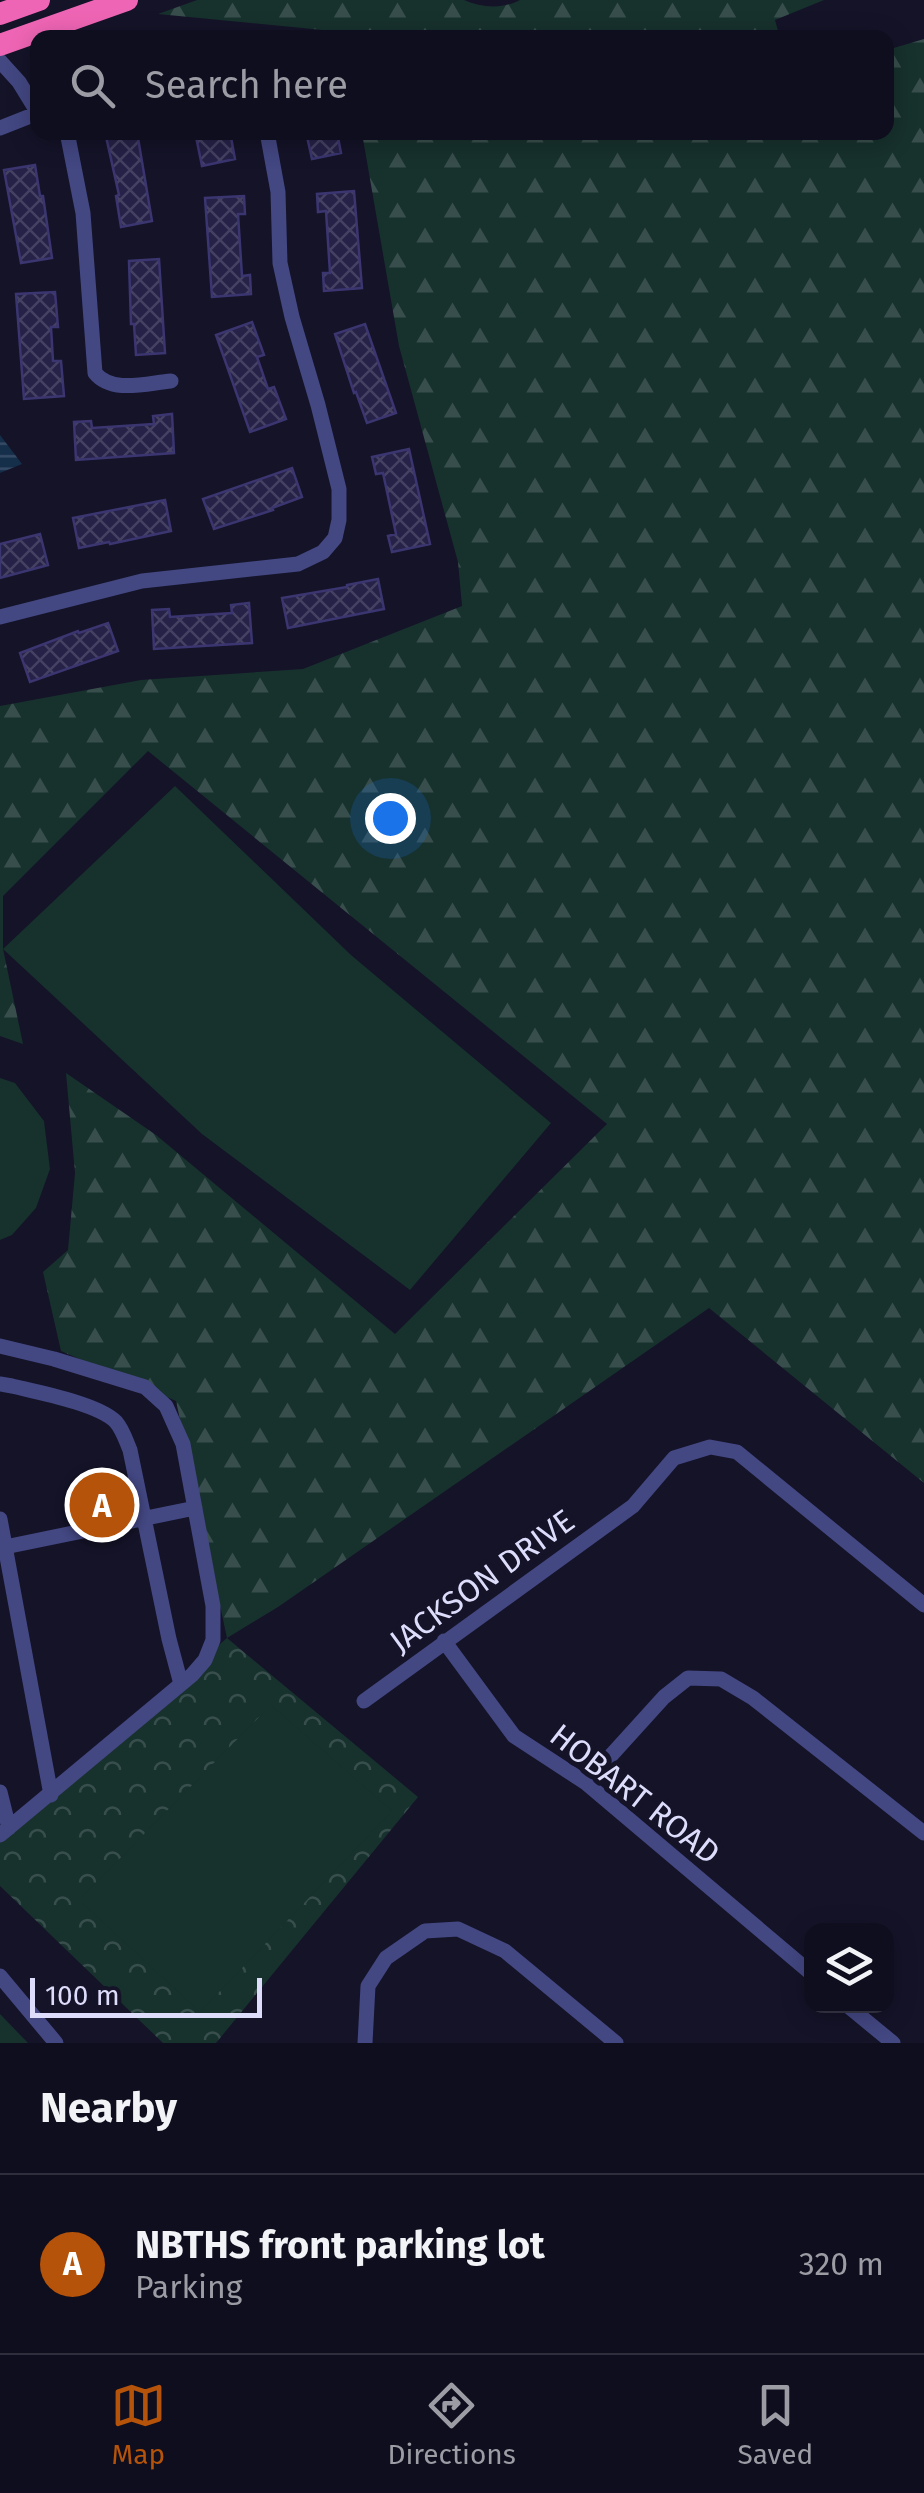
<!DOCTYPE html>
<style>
:root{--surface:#0f0e1e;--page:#181727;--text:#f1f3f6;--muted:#9b9ca4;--line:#2f2e3c;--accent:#b45309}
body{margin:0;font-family:"Fira Sans",sans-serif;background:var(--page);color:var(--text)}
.controls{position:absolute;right:30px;bottom:30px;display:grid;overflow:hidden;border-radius:20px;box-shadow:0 5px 25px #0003}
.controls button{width:90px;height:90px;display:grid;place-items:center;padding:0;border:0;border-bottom:2px solid var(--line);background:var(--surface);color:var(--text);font:50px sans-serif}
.scale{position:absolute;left:30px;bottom:25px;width:232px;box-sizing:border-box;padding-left:10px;border:5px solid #ddddfb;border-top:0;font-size:28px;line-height:35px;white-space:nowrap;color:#ddddfb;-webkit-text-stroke:8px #141328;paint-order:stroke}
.you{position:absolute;left:390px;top:818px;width:35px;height:35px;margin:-25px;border:8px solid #fff;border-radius:50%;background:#1a73e8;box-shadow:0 0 0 15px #1a73e833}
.badge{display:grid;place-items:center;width:65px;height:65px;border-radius:50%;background:var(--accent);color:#fff;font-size:32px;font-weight:700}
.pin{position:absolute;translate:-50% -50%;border:5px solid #fff;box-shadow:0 2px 10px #0006}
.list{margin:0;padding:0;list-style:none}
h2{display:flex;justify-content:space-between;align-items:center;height:130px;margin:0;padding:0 40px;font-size:42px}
h2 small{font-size:32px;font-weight:400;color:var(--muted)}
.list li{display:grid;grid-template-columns:65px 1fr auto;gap:30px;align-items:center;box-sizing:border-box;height:180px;padding:0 40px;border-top:2px solid var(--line)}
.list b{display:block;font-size:38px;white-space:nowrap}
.list p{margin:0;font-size:32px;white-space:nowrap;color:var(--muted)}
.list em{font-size:32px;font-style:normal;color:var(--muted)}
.icon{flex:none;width:55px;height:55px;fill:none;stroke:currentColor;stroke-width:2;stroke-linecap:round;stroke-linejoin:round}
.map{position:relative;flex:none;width:924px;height:2043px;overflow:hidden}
.search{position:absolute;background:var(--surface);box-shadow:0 5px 25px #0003;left:30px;right:30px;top:30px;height:110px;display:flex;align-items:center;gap:25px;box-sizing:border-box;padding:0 35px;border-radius:20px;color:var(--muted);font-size:38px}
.sheet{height:310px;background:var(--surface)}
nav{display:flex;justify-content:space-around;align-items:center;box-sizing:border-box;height:140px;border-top:2px solid var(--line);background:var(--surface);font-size:28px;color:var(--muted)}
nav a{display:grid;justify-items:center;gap:5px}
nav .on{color:var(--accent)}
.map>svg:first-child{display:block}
.forest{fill:url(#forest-firs)}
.park{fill:url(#park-crowns)}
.garden{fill:#17312d}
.water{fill:url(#water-rules)}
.building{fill:url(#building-cross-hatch);stroke:#3b3570;stroke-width:2.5}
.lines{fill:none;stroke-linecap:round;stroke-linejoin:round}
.minor{stroke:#434782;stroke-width:15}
.highway{stroke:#ef65b5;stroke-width:22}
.labels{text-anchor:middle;stroke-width:10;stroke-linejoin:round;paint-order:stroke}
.street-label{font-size:32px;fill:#ddddfb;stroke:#141328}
</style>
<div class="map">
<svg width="924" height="2043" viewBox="0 0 924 2043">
<defs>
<pattern id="forest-firs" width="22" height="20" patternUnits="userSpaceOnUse" patternTransform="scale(2.5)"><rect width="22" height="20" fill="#17312d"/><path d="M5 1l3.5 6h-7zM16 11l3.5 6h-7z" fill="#384e4c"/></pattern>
<pattern id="park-crowns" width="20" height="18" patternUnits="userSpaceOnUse" patternTransform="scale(2.5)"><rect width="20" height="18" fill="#17312d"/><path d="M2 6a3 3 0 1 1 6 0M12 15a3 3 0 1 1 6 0" fill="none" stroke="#384e4c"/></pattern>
<pattern id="water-rules" width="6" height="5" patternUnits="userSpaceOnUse" patternTransform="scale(2.5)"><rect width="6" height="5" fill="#152e4a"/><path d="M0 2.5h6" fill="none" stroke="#374c65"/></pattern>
<pattern id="building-cross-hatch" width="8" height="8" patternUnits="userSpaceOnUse" patternTransform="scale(2.5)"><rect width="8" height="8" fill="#252147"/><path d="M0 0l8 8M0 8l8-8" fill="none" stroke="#444162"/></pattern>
</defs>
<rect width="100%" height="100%" fill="#141328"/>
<path class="forest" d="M197,0H464C482,8 503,9 520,0H824L775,20L780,38H336L333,31L158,14Z
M924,39V1483L709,1308L278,1607L227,1638L176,1401L61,1351L43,1272L68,1250L75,1173L66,1073L156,1135L395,1334L607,1124L148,751L3,896V949L23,1044L0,1036V706L141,680L303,669L462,606L458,562L399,346L362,133L886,132L887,50Z
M0,2014L28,2043H0Z"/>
<path class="park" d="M227,1638L418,1797L216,2043H163L0,1886V1833Z"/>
<path class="garden" d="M175,786L351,955L551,1123L410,1290L202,1134L3,949Z
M0,1078L15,1083L44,1121L50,1169L36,1208L12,1235L0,1240Z
M271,1705L392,1811L200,2012L79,1900Z"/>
<path class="water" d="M0,435L22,464L0,473Z"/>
<path class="building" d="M105,132H137L152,221L121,227L116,196L119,195Z
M195,132H230L235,159L202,166Z
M306,132H337L341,153L312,159Z
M35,165L40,196H43L52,258L21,263L4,170Z
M354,191L362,288L324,291L323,273H330L326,211L318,212L317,194Z
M244,196L245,214H238L242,276L250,275L251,294L212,297L205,198Z
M159,259L165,353L136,355L134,324H131L129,261Z
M55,292L58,327H51L53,361H61L64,396L24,399L16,294Z
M252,322L264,355L257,357L268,389L274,387L286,419L250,432L216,335Z
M365,324L396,413L367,423L356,392L354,393L335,334Z
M172,414L174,453L76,460L74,422L91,421L92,428L154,424L153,416Z
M409,449L430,544L392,552L388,536L396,534L383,473L376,474L372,457Z
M292,468L302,497L272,508L273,510L214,529L203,499Z
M165,500L171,531L110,544L109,542L79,548L73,518Z
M40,534L48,565L0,578V544Z
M378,579L384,609L288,628L282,598L347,587V585Z
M249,603L252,643L154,649L152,610L169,609L170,617L232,613L231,605Z
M108,623L118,651L30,682L20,653L78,631L79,633Z"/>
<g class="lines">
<path class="minor" d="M0,61L19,82L38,113L0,128
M67,132L83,213L95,373C112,394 147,383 171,381
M0,617L142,581L298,564L323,552L335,538L339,520V489L318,405L292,317L280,263L278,192L267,132
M0,1346L54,1359L145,1387L166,1406L183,1444L213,1606V1640L205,1660L192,1675L0,1835
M0,1384L12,1386C37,1392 99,1404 116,1422C123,1430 126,1441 130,1450L169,1639L181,1684
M0,1519L51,1795
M5,1547L195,1508
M444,1641L514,1736L586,1783L812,1974
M364,1701L633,1506L674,1458L710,1447L737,1452L924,1605
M586,1783L664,1697L688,1678L721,1679L753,1698L924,1833
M0,1792L9,1828
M0,1976L56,2043
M848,2006L893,2043
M365,2043L368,1986L386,1958L425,1931L458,1929L505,1951L616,2043"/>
<path class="highway" d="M0,14L39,0
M0,45L127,0"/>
</g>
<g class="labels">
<g class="street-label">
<text transform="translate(482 1581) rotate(-36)" y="11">JACKSON DRIVE</text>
<text transform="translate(635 1794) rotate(38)" y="11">HOBART ROAD</text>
</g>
</g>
</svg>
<div class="controls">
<button><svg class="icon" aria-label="layers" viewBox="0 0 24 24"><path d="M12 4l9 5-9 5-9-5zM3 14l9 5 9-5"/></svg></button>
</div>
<div class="scale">100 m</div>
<div class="you"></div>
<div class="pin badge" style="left:102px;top:1505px">A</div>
<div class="search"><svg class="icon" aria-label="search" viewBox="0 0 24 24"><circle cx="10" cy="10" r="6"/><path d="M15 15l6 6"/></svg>Search here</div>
</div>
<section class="sheet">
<h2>Nearby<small></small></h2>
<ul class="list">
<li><span class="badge">A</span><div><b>NBTHS front parking lot</b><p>Parking</p></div><em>320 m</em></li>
</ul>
</section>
<nav>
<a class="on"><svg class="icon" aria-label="map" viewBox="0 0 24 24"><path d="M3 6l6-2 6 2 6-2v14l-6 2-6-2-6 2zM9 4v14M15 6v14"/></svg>Map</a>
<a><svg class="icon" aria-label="directions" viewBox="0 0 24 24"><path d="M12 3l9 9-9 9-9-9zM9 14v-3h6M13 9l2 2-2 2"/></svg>Directions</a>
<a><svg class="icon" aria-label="saved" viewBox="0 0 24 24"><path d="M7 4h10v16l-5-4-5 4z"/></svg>Saved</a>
</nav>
